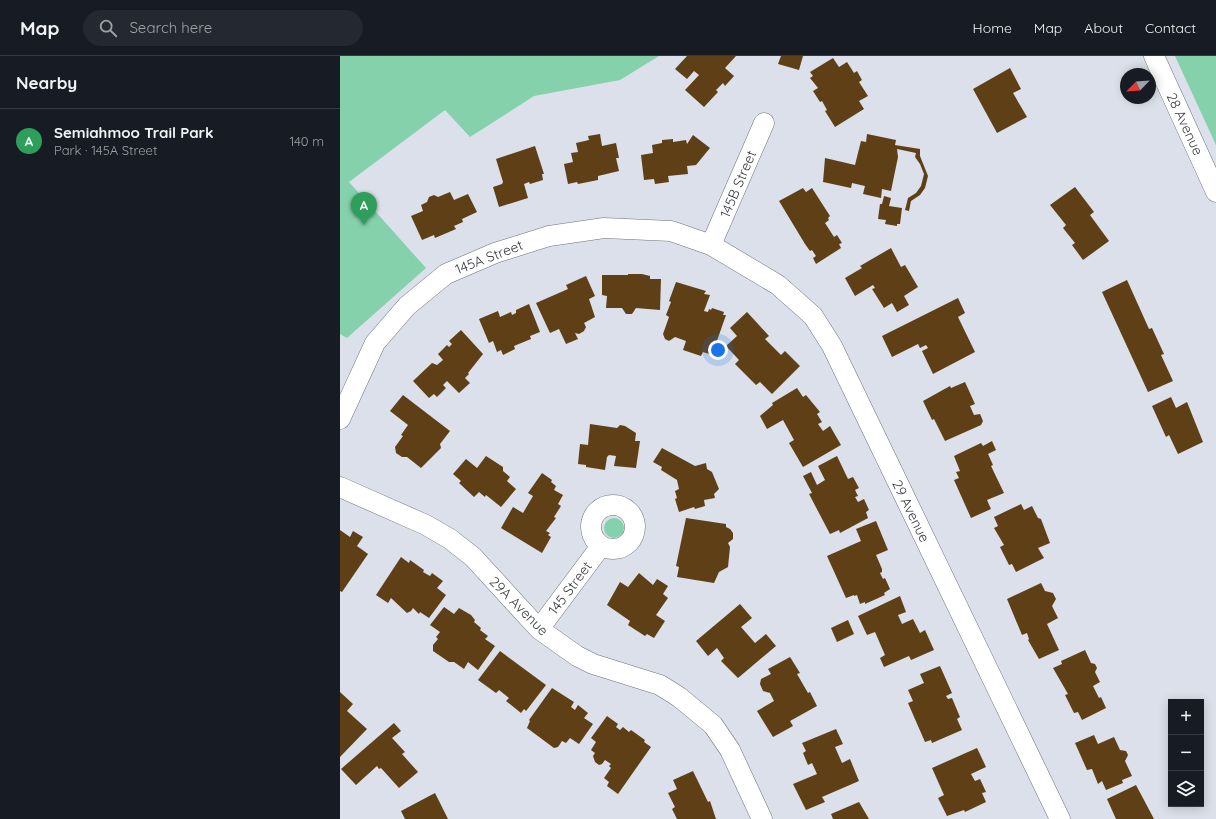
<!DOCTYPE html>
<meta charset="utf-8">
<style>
:root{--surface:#171b24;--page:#242831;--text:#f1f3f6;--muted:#9ea1a6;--line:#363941;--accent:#6d5cd6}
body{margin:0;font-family:Quicksand,sans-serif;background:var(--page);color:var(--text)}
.controls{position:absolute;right:12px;bottom:12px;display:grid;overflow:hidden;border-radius:0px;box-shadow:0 2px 10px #0003}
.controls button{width:36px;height:36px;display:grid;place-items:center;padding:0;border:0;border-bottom:1px solid var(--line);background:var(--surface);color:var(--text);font:20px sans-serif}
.compass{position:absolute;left:780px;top:12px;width:36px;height:36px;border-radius:50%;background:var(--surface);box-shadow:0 2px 10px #0003;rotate:245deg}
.you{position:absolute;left:378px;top:294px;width:14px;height:14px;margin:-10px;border:3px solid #fff;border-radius:50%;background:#1a73e8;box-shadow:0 0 0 6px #1a73e833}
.badge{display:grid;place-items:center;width:26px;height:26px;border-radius:50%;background:var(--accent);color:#fff;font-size:13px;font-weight:700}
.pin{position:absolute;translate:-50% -33px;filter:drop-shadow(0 1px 2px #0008)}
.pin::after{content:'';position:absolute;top:21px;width:14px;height:12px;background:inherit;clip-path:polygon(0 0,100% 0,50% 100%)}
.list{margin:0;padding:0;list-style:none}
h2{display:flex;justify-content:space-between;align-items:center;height:52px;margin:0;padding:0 16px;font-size:17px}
h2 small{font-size:13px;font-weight:400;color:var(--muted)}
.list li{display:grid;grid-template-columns:26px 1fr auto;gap:12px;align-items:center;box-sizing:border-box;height:64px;padding:0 16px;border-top:1px solid var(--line)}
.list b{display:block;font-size:15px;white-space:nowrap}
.list p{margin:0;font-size:13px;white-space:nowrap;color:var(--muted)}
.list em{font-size:13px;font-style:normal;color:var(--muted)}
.icon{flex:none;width:22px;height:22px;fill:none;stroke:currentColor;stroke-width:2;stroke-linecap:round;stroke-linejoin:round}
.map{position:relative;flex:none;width:876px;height:763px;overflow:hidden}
header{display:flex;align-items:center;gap:24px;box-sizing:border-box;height:56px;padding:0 20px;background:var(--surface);border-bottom:1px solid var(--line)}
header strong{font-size:19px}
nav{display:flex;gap:22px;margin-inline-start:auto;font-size:14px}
.search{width:280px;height:36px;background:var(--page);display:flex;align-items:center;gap:10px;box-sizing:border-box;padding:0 14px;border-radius:22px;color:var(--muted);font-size:15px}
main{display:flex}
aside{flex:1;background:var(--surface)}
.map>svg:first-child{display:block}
.green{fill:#85d1ac}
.building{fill:#5f3f15}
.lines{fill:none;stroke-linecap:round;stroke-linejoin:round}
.minor-casing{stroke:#6e727b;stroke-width:21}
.minor{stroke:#fff;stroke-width:20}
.labels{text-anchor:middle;stroke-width:4;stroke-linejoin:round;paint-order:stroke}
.street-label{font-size:14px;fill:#3b3d41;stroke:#fff}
</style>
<header>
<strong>Map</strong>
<div class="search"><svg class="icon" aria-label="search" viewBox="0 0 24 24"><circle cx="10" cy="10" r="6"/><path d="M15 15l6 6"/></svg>Search here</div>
<nav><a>Home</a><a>Map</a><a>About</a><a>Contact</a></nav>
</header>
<main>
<aside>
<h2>Nearby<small></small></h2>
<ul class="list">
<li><span class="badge" style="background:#2e9e5b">A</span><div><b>Semiahmoo Trail Park</b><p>Park · 145A Street</p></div><em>140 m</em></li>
</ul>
</aside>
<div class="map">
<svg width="876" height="763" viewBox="0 0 876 763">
<rect width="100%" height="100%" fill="#dbe0ea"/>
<path class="green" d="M0,0H319L280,24L194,40L130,81L105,54L9,126L86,212L7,282L0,278Z
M835,0H876V89Z
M264 472a10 10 0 1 1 20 0a10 10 0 1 1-20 0Z"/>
<path class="building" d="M347,0H396L385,12L394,20L385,30L383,27L376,34L378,36L364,51L345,34L359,19L354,15L347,23L335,13Z
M441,0H463L459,14L438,8Z
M493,2L499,11L507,6L514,17L517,15L522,24L519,26L528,40L519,45L524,53L495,71L485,55L487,54L482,45L480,46L473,35L478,32L470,22L473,20L470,16Z
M670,12L681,33L673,37L687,61L657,77L633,33Z
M260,78L262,90L276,87L279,102H276L279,115L258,120V124L238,128L237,126L228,128L224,108L233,106L231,97L238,96L236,87L249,84L248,80Z
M527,78L556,84L555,89L580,93V100L588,120L585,132L580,139L571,145L569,155L565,154L568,142L576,137L581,130L584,118L580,108L575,101L576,97L557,93L558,101L551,135L542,133L541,142L523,138L525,130L512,127L511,132L483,126L485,102L515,109L521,85L526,86Z
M353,79L370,92L356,109L347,110L348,118L328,120L329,126L315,128L314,123L304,124L301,99L313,97L312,89L322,87V84L333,83V86L346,84L347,88Z
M195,90L204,118H202L203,124L190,128L189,126L184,128L188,142L159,151L153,131L162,128L163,126L156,103Z
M735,131L754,156L750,159L769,185L743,204L732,189L735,187L723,172L726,169L710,149Z
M463,132L466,136L472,132L490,160L488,162L489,164L485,167L494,181L497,179L502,187L499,188L501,192L476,208L473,202L476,200L472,194L470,195L465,188L439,145Z
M110,136L114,144L128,138L137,156L122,163L123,166L114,170L116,173L95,182L94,179L82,184L71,160L83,155L81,149L87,146L89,141L94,139L98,141Z
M544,140L551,142L549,150L562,152L560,168H557V170L545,168L546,164L538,163L540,148H542Z
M551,192L561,211L565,209L578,231L564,240L569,249L557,256L552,247L544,252L532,233L535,232L533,229L515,240L505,222L522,212L520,210Z
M288,218H302L310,220V223H321L320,254L296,252L292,258H286L282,252H266L267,240L262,239V219H288Z
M246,220L255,240L249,243L255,261L244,267L246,271L244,275L239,278L235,277L238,283L226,288L219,273L210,277L196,247L228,233L226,229Z
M787,224L809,273L812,272L824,298L821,299L833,325L808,336L762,236Z
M336,226L366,235L364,238L370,239L364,255L368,256L369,253L371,254L372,252L384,256L383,259H386L372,299L363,296L361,300L343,294L346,285L335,281L329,285L325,283L323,278L329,261L326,259L331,246L329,245Z
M618,242L625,257L618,261L635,296L593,318L582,295L588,292L586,289L580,292L578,288L552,301L542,280Z
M189,248L200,276L190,280L191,283L174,290L175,293L163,299L161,294L157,296L153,285L149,287L139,263L158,255L160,261L171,256L172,259L176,257V254Z
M407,256L429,280L425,283L441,299L445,295L460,310L432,338L420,326L416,329L395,308L399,304L386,290L397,280L390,272Z
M121,274L143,298L128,317L129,318L125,322L130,327L119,337L107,325L103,329L106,332L97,341L94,338L89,342L73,325L92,307L97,309L103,304L98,298L107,289L109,291L112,288L109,285Z
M625,326L635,348L630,350L634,359L640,358L643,365L641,369L605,385L594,363L592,364L583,345L610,330L611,332Z
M457,332L463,341L466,339L480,356L477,358L482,366L478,368L483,375L490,370L501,389L463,411L449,387L454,384L443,364L427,373L420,360L433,349L432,347Z
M63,339L110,375L100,388L101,392L81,412L67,401H62L56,397L55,391L63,380L61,379L68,369L50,355Z
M831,341L836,352L847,346L863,386L838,398L829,379L826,381L812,350Z
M250,368L277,372L280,369L285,370L296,377L295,385H300L296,412L274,410L276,400L269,399L267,401L265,414L246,411V409L238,408L240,388L248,389Z
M652,385L656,394L648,398L653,409L651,410L664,437L647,444L651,453L631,462L614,424L619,422L616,416L620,415L614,400L641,387L643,390Z
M322,392L355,410L366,407L367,413L372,416L379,433L374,438L375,442L364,444L365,450L355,453L354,451L339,456L335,443L337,442L335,435L339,433L337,424L321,414L322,411L313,406Z
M146,400L163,411V415L170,421L167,425L176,433L161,451L146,439L145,441L139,436L134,441L119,427L121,425L113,418L126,403L137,412Z
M497,400L508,423L513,421L519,432L515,434L518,440L515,441L518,446L524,443L529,454L526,456L528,462L500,477L499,474L490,478L469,438L472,437L463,420L471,416L477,429L485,424L478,410Z
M202,417L212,424L211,426L216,430L214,434L223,439L218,448L221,450L214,461L216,462L206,475L210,477L208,479L211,481L202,497L161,472L173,451L183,457L193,440L188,437Z
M681,448L684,454L692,450L698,462L701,463L710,487L698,492L704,502L676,516L672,508L669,509L660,491L664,489L654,472L658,470L654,461Z
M346,462L386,468V471L390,473L393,477V483L388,487L390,491L388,511L379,516L374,527L337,521L339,511L336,510Z
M536,465L548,494L536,499L542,513V516L540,517L543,523L545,522L550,533L544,537L545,539L525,548V546L520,548L517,539L514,540V539L506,542L487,500L521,485L516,473Z
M0,474L10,481L13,475L23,481L17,490L28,498L2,536L0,535Z
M61,501L69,507L70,504L84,514L83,516L90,520L92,517L103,525L97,532L106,539L89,562L80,556L79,558L73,552L71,555L67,557L51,542L48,547L36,539Z
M299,517L313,529L317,523L328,530L323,538L328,542L316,559L325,565L314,582L307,578L305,580L288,569L290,565L267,549L280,526L288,531Z
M701,527L705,535L713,537L716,543L712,550L718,562L707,568L719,594L699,603L688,584L689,583L687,577L682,579L667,543Z
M560,540L566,556L558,559L562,568L573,563L580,577L585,574L594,594L571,604L569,600L544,611L540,602L545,599L535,576L527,579L518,560Z
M400,548L412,562L401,571L415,587L426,578L436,590L398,622L381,605L384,602L377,592L368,600L356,585Z
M104,551L114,558L119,552L131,559L135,564L134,566L141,572L140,574L148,580L145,583L155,590L138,614L128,606L124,613L114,606H109L93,595V589L98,583L96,581L100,576L90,569Z
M508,564L514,578L497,586L491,572Z
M745,594L751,607L755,608L757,612L755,616L760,626L753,630L759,642L761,641L766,652L742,664L738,656L734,657L725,639L728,638L713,612L722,608L721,605Z
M160,595L206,629L186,655L184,653L181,657L166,645L169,642L159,634L156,637L138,624Z
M450,601L460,617L457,618L468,637L470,636L477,650L450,665L453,670L433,681L417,655L434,645L430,637L423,635L420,628L421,623L431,618L428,613Z
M600,610L612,637L606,640L608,643L612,642L620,661L617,663L622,674L592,687L591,684L585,686L568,647L573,645L568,634L584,627L580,618Z
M212,632L234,646L231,651L235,654L238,649L248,657L244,662L253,668L239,688L230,682L226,687L222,685L218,691L214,692L187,672L190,665L189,664Z
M0,636L13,648L7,655L27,673L0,701Z
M267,660L278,668L276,671L280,674L283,671L289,676L291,674L305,684L304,686L311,691L278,738L267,730L269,726L264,722L271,712L269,710L271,708L265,704L262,708L259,709L255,706L253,700L255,697L251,694L256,686L251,682Z
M54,667L61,675L52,682L65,696L62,698L78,716L59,732L41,712L39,713L37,710L16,729L1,713Z
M496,673L503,688L495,691L502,707L510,703L519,725L482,741L485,746L466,754L453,728L477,718L472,707L468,709L463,697L466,695L462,687Z
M754,679L758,688L774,681L780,694L786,695L788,699L785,705L792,720L782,724L783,727L766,734L762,725L758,728L752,713L747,714L735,687Z
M637,692L646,711L631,718L635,725L640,723L646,736L642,737L646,746L625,756L624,754L607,760L598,742L604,739L592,712Z
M353,715L368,746L370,745L376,763H337L332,753L335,751L328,737L337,733L333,724Z
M796,729L814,763H776L767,743Z
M95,737L108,763H65L61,755Z
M519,746L529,763H493L491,758Z"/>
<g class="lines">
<defs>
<path id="minor" d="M814,0L876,136
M371,189L424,67
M0,363L35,287L67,250L106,218L155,197L209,180L264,172L331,175L371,189L438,229L473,260L492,290L720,763
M0,431L86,469L110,483L133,501L199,573L237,600L253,608L320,629L339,641L373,669L390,694L422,763
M251 471a22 22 0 1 1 44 0a22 22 0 1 1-44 0Z
M199,573L261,490"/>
</defs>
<use href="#minor" class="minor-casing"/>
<use href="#minor" class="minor"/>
</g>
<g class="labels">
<g class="street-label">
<text transform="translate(845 68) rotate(65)" y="5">28 Avenue</text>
<text transform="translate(398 128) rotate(-67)" y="5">145B Street</text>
<text transform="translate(149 201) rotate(-21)" y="5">145A Street</text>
<text transform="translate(571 455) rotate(64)" y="5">29 Avenue</text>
<text transform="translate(230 532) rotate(-53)" y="5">145 Street</text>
<text transform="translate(179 550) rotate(45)" y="5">29A Avenue</text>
</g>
</g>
</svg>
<div class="controls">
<button>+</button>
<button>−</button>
<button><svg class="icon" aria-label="layers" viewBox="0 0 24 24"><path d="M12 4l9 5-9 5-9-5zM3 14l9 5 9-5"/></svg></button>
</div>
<svg class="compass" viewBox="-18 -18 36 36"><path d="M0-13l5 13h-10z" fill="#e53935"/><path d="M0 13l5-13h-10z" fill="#9ea1a6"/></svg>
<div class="you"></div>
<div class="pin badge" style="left:24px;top:169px;background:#2e9e5b">A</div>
</div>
</main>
